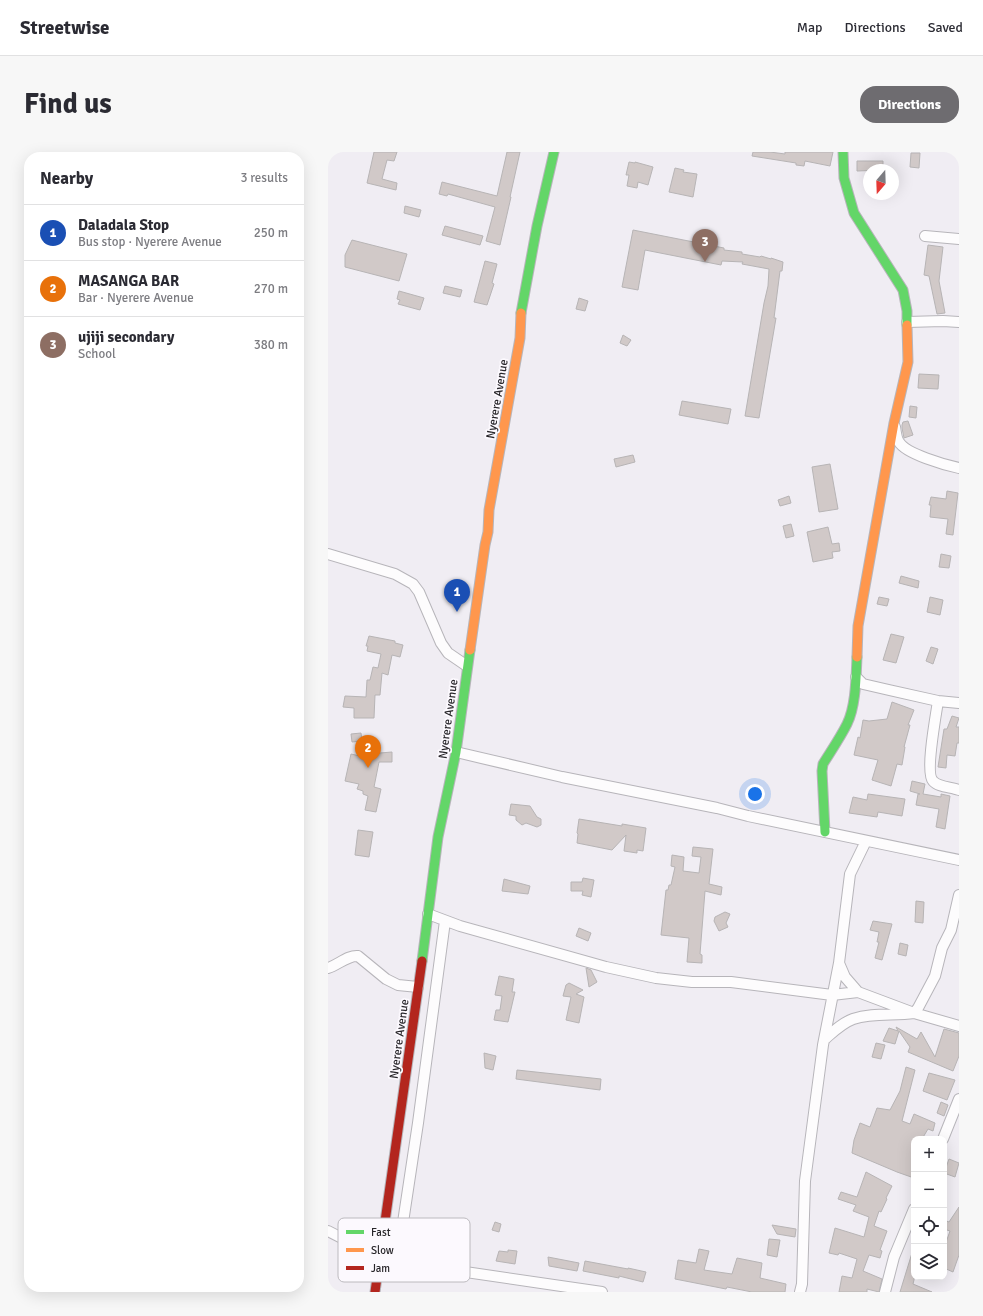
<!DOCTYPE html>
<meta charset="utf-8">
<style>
:root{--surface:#fff;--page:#f7f7f7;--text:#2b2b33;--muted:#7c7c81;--line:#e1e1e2;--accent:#6e6c70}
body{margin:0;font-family:Signika,sans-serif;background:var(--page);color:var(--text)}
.controls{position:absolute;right:12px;bottom:12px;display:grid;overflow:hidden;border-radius:8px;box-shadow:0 4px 16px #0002}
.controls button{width:36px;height:36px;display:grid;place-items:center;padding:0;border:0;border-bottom:1px solid var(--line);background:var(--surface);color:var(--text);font:20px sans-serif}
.compass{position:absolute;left:535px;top:12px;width:36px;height:36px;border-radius:50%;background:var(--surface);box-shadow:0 4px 16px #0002;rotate:199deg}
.you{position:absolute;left:427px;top:642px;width:14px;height:14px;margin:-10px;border:3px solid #fff;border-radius:50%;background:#1a73e8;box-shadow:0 0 0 6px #1a73e833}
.badge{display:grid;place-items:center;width:26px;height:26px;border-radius:50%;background:var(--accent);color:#fff;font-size:13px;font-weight:700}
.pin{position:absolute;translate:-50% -33px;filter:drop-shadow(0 1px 2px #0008)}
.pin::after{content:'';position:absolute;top:21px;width:14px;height:12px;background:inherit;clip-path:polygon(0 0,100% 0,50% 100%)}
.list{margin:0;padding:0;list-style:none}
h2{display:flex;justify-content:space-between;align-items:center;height:52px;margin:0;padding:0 16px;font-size:17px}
h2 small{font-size:13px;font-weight:400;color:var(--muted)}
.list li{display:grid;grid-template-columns:26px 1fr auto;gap:12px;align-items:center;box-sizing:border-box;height:56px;padding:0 16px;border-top:1px solid var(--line)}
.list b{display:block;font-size:15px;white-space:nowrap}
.list p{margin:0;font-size:13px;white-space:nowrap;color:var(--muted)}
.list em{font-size:13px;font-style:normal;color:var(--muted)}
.icon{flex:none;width:22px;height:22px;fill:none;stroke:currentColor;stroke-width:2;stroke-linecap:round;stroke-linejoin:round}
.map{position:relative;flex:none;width:631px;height:1140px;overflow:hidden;border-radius:16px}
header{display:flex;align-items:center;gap:24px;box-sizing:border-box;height:56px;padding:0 20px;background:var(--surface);border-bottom:1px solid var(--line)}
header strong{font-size:19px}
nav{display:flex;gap:22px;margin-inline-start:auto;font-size:14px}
.intro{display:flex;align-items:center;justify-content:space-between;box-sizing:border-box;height:96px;padding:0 24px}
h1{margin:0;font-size:28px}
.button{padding:10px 18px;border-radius:16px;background:var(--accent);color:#fff;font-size:14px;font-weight:700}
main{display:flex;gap:24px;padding:0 24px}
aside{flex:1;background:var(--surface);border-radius:16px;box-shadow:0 4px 16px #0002}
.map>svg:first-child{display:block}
.building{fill:#d1c9c8;stroke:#b7b4b5}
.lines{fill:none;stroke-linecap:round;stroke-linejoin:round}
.street-casing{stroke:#b7b5ba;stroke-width:12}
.fast-casing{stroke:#b7b5ba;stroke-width:11}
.slow-casing{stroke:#b7b5ba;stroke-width:11}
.jam-casing{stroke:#b7b5ba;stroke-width:11}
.street{stroke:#fdfcfd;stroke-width:10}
.fast{stroke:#63d668;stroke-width:9}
.slow{stroke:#ff974d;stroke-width:9}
.jam{stroke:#b3261e;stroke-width:9}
.labels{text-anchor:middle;stroke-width:3.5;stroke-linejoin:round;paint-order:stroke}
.street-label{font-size:12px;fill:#28262a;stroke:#fcf9fe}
.key{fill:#fcf9fe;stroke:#bcbabe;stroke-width:1}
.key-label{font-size:11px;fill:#28262a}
</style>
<header>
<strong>Streetwise</strong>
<nav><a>Map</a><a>Directions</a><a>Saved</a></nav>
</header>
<div class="intro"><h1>Find us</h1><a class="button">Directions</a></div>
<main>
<aside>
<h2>Nearby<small>3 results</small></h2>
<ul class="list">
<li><span class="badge" style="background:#1a4fb4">1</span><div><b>Daladala Stop</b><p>Bus stop · Nyerere Avenue</p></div><em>250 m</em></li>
<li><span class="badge" style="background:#e8710a">2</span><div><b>MASANGA BAR</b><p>Bar · Nyerere Avenue</p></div><em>270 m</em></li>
<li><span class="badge" style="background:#8d6e63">3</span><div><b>ujiji secondary</b><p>School</p></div><em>380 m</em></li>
</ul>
</aside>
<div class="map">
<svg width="631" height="1140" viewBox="0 0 631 1140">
<rect width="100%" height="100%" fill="#f0edf3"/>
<path class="building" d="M46,0H69L66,9L59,8L54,27L69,31L68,38L39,31Z
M179,0H192L182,45H183L172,93L158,89L167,55L120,42L119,44L111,42L114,30L169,44Z
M425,0H442L457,2V0H505L502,14L477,9L476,14L468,13V11L424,4Z
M583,1H592L591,16L582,15Z
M529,9H555V18L529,19Z
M301,10L307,11V10L325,15L320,33L310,30L309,36L299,34L301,23H298Z
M347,16L356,18L355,20L369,22L365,45L341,40Z
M77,54L93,58L91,65L76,61Z
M117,74L155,84L152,93L114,83Z
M305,78L396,96V98L414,100V102L432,105L433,104L443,107V106L455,110L454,119H452L446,166H448L431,266L417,264L436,151L440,134L441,117L414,112L415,110L394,109L393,113L317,98L310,138L294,135Z
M24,88L79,102L71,129L17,115V103Z
M600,93L615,95L611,129L617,161L609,162L601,124L596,123Z
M157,109L169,112L164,131L166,132L159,153L146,150Z
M117,134L134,138L132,145L115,141Z
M71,139L96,146L92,158L70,152L72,148L69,147Z
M251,146L260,149L257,159L248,157Z
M295,183L303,188L299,194L292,191Z
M591,222L611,223L610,237L590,236Z
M354,249L403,257L400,272L351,263Z
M582,254L589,255L588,266L581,265Z
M580,269L585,283L576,286L574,276V273L575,270Z
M305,303L307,310L288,315L286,307Z
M502,312L510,357L491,360L484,315Z
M619,339L630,341L625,383L618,382L620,367L602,365L603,353H601L603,345L618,347Z
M461,344L463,351L452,354L450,348Z
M463,372L466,384L458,386L455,374Z
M500,375L504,392L511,391L512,399L504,400L505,406L485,410L479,380Z
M613,402L623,404L621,416L611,415Z
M573,424L591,429L590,436L571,431Z
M551,445L561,447L559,454L549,452Z
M602,445L615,448L612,463L599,460Z
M563,482L576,485L568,511L555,508Z
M41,484L67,489V491L75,493L72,505L64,503L60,523L54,521L52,543H47L46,566H26V556L15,555L17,544L38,545L39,528H42L45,515L50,516L53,502L39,499L40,494H38Z
M603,495L610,497L605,512L598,509Z
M564,550L586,558L580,573H582L576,595H577L574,613L569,612L563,634L544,628L550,608L526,603L530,585L532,586L535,568L541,569L559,567Z
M624,564L631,566L628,575H631V591H629L627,604L619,603L618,616L610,615L616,577H619Z
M33,581L34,589L24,590L23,582Z
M39,597L52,601L64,600V610H51L46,635L53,637L48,660L37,658L40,644L35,642V639L29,637L31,632L17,629L23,602L36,605Z
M584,629L597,632L595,642L613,645V642L622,644L617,677L608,675L611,657L588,653L590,642H592L582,639Z
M540,642L577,647L574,664L550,660L549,665L521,661L525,645L539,648Z
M183,652L202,654L209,665L213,667V673L209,675L198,671L194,673L188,668V664L181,663Z
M251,667L294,674V672L318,676L315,699L309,698V701L296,699L298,683L284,698L249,691L250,682L249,681Z
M30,678L45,680L41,705L27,703Z
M365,695L385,697L381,732L394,735L393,743L377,739L372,802L374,803V811L359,810L361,786L333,783L338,738H340L341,733H343L347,715L343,714L344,703L356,705L355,719L371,721L373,705L364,704Z
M255,726L266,728L263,745L254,743L255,739H243V730H254Z
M176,727L202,734L200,742L174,739Z
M588,749L596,750L595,771L587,770Z
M397,760L402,762L398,771L400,775L391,779L386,769L387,765Z
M545,769L564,772L554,808L547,806L551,790H549L551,780L542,778Z
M251,776L263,781L260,789L248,784Z
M572,791L580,793L578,804L570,802Z
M258,816L263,818L269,830L261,835Z
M171,824L186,827L184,840H187L180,870L166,868L168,858H172L174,844L167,843Z
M241,831L255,838L248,842L256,845L251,871L238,868L243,845L235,844L238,833Z
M568,875L589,887L593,880L607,905L616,877L631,881V904L625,919L580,900L582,895L571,879L567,892L555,889L561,876L570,879Z
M548,891L557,893L553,907L544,905Z
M156,901L168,904L165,918L157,916Z
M578,915L587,918L574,969L582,972L586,962L607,971L605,979L600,977L594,987H586V1026L569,1020L524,1001L526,988L532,971L542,975L549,956L562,958L572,939Z
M189,918L273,927L272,938L188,927Z
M601,921L627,928L619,948L595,939Z
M613,950L620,953L616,964L609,961Z
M621,1007L631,1011L627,1025L616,1021Z
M538,1020L564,1034L558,1046L559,1047L553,1060L551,1059L546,1074L559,1079L552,1098L554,1099L552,1106L541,1103L535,1119L554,1127L551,1140L539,1137V1140H511L514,1124L524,1126L529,1107L511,1101L510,1103L501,1101L507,1076L536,1085L541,1065L525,1059L528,1053L510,1047L513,1040L529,1045Z
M631,1055V1103L625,1120L616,1116V1096L622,1079L616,1077V1068L621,1070Z
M167,1070L173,1072L171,1080L164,1078Z
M444,1073L468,1077L467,1085L449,1082Z
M441,1087L452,1088L449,1105L439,1103Z
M371,1097L381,1099L376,1118L404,1122L409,1106L434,1111L432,1126L458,1132L457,1140H424L399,1135L398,1137L347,1127L350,1108L368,1111Z
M180,1098L189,1099L187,1112L168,1109L171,1099L180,1100Z
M584,1101H586V1128L585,1132L604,1140H572Z
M220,1105L251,1111L249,1119L221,1114Z
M257,1109L300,1117V1116L318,1120L315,1130L291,1124V1126L255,1119Z"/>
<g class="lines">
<defs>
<path id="street" d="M597,84L631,87
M579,170L615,169L631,170
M567,275C568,280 568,286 571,290C578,302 617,313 631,316
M0,402L67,422L85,432L91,440L113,491L120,501L139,514
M528,525L535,532L561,538L610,549L631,551
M610,549C608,563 597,621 605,629C610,635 623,635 631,638
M128,600L234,625L389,656L420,664L631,708
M100,762L132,774L278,815L328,826L364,830H403L504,843L530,840L586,861L631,874
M511,811L517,825L530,840
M0,816C10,813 20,803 30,804L58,827L70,833L90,835
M497,887C506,879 514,871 525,867C545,860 566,864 586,861L590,856L607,824L614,796L623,778L631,743
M615,987L631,947
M0,1079L51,1105L69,1110L274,1140
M69,1110L90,971L117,769
M472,1140L474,1132L477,1029L495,893L511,811L522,722L538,689
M557,1140L566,1105L586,1057"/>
<path id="fast" d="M515,0L516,26L526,61L575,138L579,159V173
M193,161L209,74L226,0
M497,680L494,619L495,612C503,599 512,586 519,572C528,554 528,525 529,505
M94,809L110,685L128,600L142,498"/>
<path id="slow" d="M142,498L157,393L160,380L161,358L192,186L193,161
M529,505L530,474L566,271L580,210L579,173"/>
<path id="jam" d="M47,1140L94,809"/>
</defs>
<use href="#street" class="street-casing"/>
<use href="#fast" class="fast-casing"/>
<use href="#slow" class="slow-casing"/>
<use href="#jam" class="jam-casing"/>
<use href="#street" class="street"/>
<use href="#fast" class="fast"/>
<use href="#slow" class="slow"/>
<use href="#jam" class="jam"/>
</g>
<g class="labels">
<g class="street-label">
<text transform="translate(169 247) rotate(-80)" y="4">Nyerere Avenue</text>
<text transform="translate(120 567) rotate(-82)" y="4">Nyerere Avenue</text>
<text transform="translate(71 887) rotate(-82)" y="4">Nyerere Avenue</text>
</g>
</g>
<rect x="10" y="1066" width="132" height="64" rx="6" class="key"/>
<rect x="18" y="1078" width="18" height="4" fill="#63d668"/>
<rect x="18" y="1096" width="18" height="4" fill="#ff974d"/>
<rect x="18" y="1114" width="18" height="4" fill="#b3261e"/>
<g class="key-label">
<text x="43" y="1084">Fast</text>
<text x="43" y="1102">Slow</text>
<text x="43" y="1120">Jam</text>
</g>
</svg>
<div class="controls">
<button>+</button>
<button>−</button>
<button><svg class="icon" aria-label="locate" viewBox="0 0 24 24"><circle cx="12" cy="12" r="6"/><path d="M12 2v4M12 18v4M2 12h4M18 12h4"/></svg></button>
<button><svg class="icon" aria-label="layers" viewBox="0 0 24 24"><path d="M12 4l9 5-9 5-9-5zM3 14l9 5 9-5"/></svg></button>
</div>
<svg class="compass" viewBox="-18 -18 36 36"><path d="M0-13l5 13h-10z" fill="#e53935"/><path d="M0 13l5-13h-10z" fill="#7c7c81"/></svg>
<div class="you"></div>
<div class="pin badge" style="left:129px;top:460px;background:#1a4fb4">1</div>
<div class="pin badge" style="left:40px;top:616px;background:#e8710a">2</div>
<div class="pin badge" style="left:377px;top:110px;background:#8d6e63">3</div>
</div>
</main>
